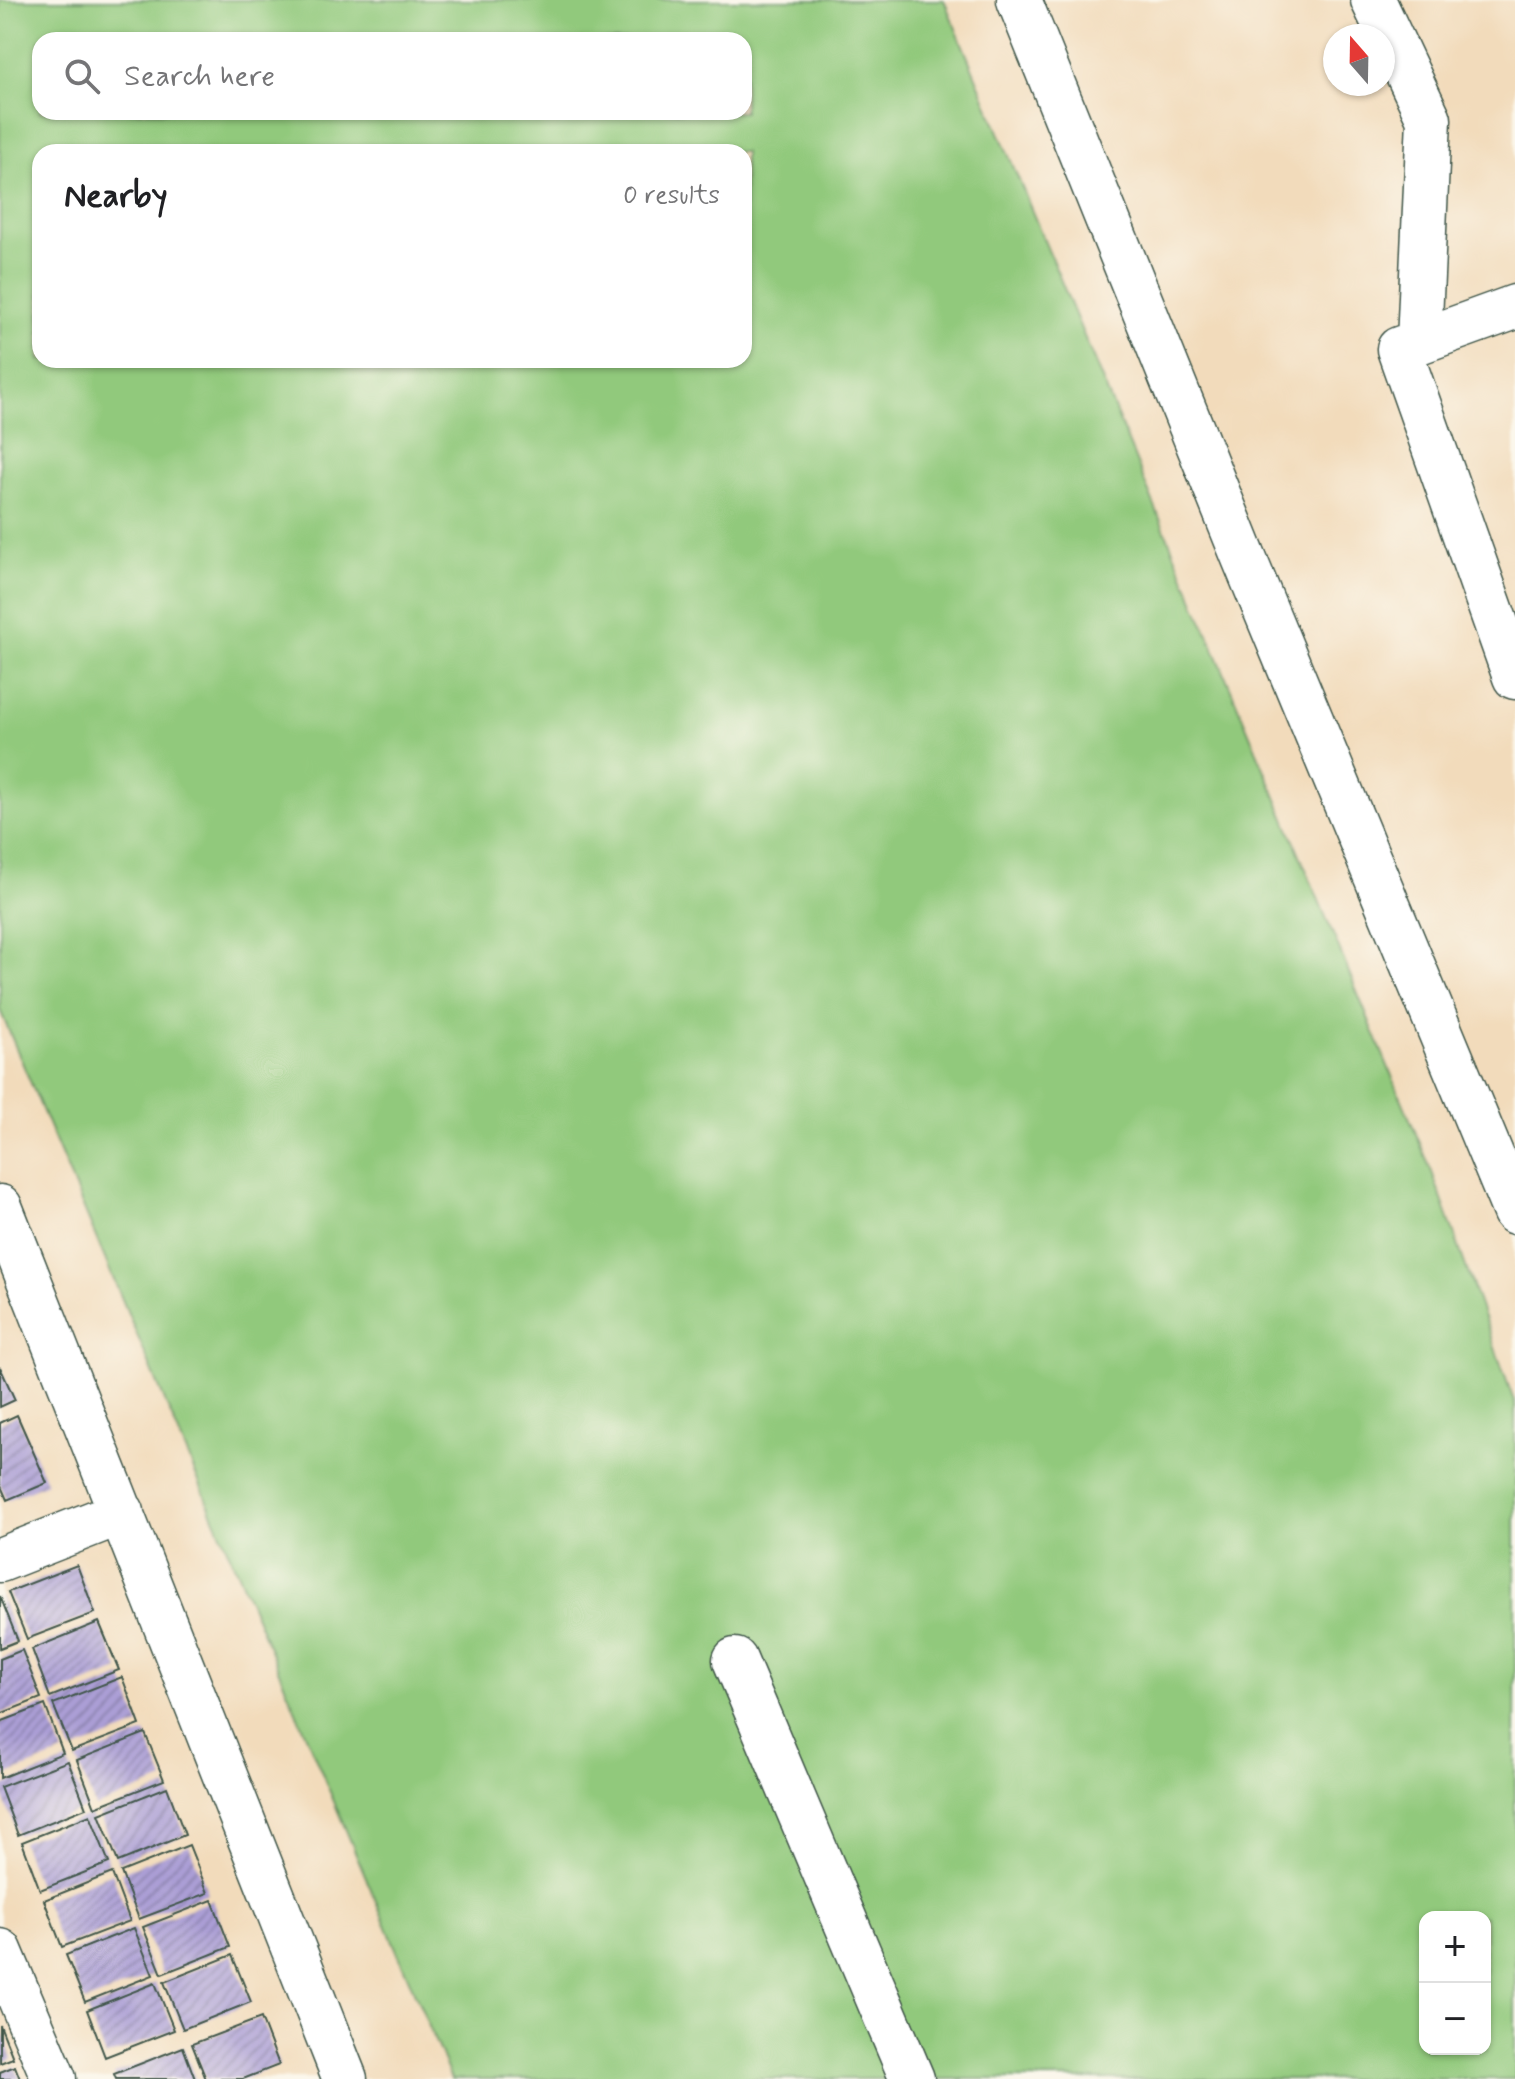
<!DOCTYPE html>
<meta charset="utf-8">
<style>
:root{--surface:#fff;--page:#f2f2f2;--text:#202124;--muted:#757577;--line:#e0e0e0}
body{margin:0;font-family:Mynerve,sans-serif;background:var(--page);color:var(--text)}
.controls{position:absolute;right:24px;bottom:24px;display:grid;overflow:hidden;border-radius:16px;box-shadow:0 2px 6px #0004}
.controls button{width:72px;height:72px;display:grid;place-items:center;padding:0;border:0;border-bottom:2px solid var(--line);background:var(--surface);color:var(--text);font:40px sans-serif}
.compass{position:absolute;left:1323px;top:24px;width:72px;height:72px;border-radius:50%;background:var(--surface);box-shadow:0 2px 6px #0004;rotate:340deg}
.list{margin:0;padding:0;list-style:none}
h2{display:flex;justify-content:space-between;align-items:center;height:104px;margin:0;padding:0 32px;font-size:34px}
h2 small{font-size:26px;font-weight:400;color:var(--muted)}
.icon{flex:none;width:44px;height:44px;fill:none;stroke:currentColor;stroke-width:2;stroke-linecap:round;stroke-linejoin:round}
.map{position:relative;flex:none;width:1515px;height:2079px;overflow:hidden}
.search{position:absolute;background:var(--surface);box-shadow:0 2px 6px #0004;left:32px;top:32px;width:720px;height:88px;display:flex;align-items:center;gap:20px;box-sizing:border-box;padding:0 28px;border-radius:24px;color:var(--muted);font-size:30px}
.panel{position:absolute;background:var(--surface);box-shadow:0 2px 6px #0004;left:32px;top:144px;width:720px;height:224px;border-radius:24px}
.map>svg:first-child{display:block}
.grass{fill:#91c97c;stroke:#588358;stroke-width:2;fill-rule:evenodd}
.building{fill:url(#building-hatch)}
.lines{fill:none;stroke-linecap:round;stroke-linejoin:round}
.minor-casing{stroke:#3f5548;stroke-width:47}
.minor{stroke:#fff;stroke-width:44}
</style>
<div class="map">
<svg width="1515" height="2079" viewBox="0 0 1515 2079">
<defs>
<pattern id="building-hatch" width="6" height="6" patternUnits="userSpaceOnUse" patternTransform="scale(2)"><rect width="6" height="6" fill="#ab9ed5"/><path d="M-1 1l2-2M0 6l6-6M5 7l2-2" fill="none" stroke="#8b82ae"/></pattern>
</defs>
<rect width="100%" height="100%" fill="#fbf7ec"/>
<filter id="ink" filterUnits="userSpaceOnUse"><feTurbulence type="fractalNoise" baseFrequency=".0125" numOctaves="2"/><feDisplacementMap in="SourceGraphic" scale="16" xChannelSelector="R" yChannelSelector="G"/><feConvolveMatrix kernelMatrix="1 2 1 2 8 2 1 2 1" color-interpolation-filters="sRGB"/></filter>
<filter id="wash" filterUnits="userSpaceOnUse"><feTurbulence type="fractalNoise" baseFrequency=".006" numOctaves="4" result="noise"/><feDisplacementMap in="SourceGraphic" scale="32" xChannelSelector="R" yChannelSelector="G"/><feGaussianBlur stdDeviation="1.8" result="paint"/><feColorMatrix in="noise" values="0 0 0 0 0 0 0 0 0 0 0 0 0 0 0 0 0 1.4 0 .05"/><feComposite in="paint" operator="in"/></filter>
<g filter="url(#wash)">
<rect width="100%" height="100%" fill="#f2dbbb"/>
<path class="grass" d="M0,0H944L1432,1172L1515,1404V2079H451L0,1010ZM40,40H744V112H40ZM40,152H744V360H40ZM1425,1917H1485V2049H1425Z"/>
<g id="blocks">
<path class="building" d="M0,1367L15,1400L0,1407Z
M17,1415L47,1483L7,1500L0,1484V1423Z
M77,1565L95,1613L27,1639L8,1592Z
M0,1596L18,1641L0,1648Z
M99,1622L119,1670L50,1697L32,1649Z
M22,1650L41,1698L0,1714V1659Z
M122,1677L140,1725L72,1751L53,1704Z
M45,1705L63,1753L0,1778V1722Z
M145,1733L164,1780L95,1807L77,1760Z
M68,1761L86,1808L18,1835L0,1787Z
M167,1787L185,1835L118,1862L99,1814Z
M90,1815L109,1863L40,1890L22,1842Z
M189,1845L208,1893L139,1919L121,1872Z
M112,1873L130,1921L62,1947L44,1900Z
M212,1900L230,1947L162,1974L143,1927Z
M134,1928L153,1975L85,2002L66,1955Z
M232,1955L251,2002L183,2029L164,1982Z
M155,1983L174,2030L105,2057L87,2010Z
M261,2018L279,2065L243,2079H206L192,2044Z
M0,2025L13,2058L0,2063Z
M183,2047L195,2079H116L114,2074Z
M15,2066L20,2079H0V2072Z"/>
</g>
</g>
<g filter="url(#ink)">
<use href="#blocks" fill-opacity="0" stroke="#3f5548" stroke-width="2"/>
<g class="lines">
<defs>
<path id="minor" d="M1019,0L1244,558L1515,1212
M1373,0L1429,119L1419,342
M1515,307L1399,349L1515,677
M0,1207L345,2079
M0,1560L122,1512
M735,1660L912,2079
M0,1951L54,2079"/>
</defs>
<use href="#minor" class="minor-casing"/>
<use href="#minor" class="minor"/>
</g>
</g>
</svg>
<div class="controls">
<button>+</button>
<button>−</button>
</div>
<svg class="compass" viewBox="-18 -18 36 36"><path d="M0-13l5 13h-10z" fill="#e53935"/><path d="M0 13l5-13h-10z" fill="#757577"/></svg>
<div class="search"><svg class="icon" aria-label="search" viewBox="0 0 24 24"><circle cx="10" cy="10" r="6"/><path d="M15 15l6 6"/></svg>Search here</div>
<section class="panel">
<h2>Nearby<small>0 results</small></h2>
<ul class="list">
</ul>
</section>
</div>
